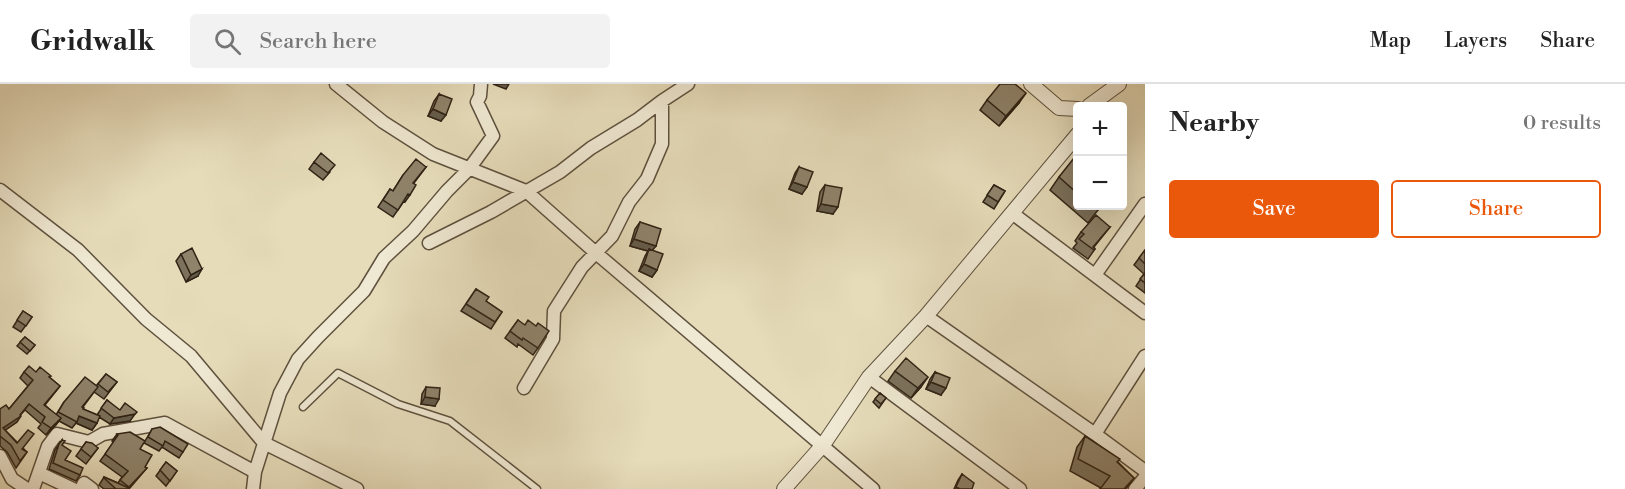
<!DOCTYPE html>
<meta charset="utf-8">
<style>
:root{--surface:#fff;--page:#f2f2f2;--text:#222;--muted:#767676;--line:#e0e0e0;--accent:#ea580c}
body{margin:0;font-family:"Libre Bodoni",serif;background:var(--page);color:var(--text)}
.controls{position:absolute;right:18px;top:18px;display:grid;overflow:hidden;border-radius:6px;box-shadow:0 6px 24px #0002}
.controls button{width:54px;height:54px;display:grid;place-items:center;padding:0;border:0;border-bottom:2px solid var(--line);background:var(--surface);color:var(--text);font:30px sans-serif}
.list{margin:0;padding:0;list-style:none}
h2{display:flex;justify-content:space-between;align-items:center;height:78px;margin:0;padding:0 24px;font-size:26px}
h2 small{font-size:20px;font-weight:400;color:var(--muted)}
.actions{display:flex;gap:12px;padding:18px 24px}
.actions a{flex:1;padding:14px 0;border:2px solid var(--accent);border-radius:6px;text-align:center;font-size:21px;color:var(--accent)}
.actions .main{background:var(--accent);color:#fff}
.icon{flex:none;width:33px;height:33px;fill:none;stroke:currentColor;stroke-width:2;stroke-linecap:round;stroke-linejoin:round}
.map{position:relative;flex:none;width:1145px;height:405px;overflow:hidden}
header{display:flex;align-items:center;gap:36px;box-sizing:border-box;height:84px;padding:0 30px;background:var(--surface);border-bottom:2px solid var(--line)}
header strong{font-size:28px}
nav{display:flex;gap:33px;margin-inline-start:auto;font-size:21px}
.search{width:420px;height:54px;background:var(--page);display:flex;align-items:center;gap:15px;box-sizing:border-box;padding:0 21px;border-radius:6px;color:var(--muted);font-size:22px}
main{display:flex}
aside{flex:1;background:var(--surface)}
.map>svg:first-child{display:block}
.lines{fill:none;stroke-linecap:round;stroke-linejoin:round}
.service-casing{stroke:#5e513e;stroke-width:9}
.minor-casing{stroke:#5e513e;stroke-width:15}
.tertiary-casing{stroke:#5e513e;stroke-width:16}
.service{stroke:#efe8d2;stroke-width:6}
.minor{stroke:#efe8d2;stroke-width:12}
.tertiary{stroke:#efe8d2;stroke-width:14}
.wall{fill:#7b715c;stroke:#302315;stroke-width:1.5}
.shaded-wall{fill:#645c4b;stroke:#302315;stroke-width:1.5}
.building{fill:#8f836b;stroke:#302315;stroke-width:1.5}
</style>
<header>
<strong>Gridwalk</strong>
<div class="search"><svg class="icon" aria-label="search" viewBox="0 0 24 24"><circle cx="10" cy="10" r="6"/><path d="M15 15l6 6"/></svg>Search here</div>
<nav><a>Map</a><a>Layers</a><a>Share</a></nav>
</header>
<main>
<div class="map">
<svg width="1145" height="405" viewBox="0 0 1145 405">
<rect width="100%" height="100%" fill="#e6dcba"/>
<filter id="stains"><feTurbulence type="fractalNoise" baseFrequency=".00333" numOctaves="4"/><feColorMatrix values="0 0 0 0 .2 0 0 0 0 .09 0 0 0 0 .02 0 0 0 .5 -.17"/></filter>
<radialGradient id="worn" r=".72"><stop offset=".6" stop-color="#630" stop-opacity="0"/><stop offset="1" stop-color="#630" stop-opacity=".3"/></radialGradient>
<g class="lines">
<defs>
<path id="service" d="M303,323L338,289L398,320L450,337L537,405"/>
<path id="minor" d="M336,0L383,38L433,70L526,107L596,169L873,405
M0,106L78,166L146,235L191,272L264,359L357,405
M1012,129L1145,229
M429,159L491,128L560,88L591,64L637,36L662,17
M1095,191L1145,120
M926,232L1095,350
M1145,272L1095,350L1145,387
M869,293L1020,405
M524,304L553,255L554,227L582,183L612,152L629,118L647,95L662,60V17L688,0
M0,372L12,395L27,405
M39,389L73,405
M33,405L48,362L57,350L89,358L103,350L165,339L255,388
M81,405L84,399L92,405
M253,405L255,388L280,309L298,275L318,253L364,207L384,174L413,147L447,107L469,85L493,52L477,18L480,12L481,0
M1135,405L1145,393"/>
<path id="tertiary" d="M1031,0L1059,24L1078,25
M1089,22L1119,0
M784,405L823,361L869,293L926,232L1078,50"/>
</defs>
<use href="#service" class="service-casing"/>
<use href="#minor" class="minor-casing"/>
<use href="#tertiary" class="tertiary-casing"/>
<use href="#service" class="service"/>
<use href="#minor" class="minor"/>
<use href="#tertiary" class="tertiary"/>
</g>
<path class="wall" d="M439,10L441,37L428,32L434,17Z
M987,16L1019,19L999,42L980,26Z
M1077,76V122H1101L1088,139L1050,106L1059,93Z
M314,78L330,88L323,96L309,85Z
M426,83L414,99L410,111L405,118L404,117L393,133L378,123L390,105L393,107L403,91Z
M799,83L802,110L789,105L795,89Z
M825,101L833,130L817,127L820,108Z
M994,101L1005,107L994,125L983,118Z
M640,138L656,162L652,166L657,186L652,193L639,187L645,172L648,167L630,162L635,145Z
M1110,143L1094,163L1095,165L1088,175L1073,164L1077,159L1075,157L1081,148Z
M1145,166V209L1136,202L1144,190L1134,181Z
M181,170L198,192L186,198L176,177Z
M476,205L486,217L502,228L491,245L461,227Z
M23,227L32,233L21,248L13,243Z
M518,236L538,264L533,271L518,260L517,263L505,254Z
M25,253L35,261L27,270L17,262Z
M895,287L921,303L911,314L888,297Z
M24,288H36L49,293L60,302L45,321L56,331L64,318L96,302L106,290L117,298L104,315L94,308L83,323V325L97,331L107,316L130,337L110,340L99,333L97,339L92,346L76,339L72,344L59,337L46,351L38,344L41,340L25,326L20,331L17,338L5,346L27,368L16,384L7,368L0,362V325H9L28,302L20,294Z
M935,288L941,311L926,305L930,295Z
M426,303L435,322L421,320L422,310Z
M880,309L886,314L879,324L873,318Z
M152,345L183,368L179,374L162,363L159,367L144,359Z
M117,350L140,365L145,383L147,384L129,405H104L99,401L104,393L118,399L122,393L100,377L114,358L112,357Z
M1085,352L1118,378L1134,394L1126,405H1100L1101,404L1070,387L1077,363Z
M62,356V361L65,376L80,391L76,397L49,385L55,366Z
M86,358L98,364L86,380L76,372Z
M166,378L177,387L166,402L156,392Z
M962,390L972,405H954L958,396Z"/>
<path class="shaded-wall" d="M493,0H509L506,5Z
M1026,9L1019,19L999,42L1006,32Z
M433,25L446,31L441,37L428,32Z
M793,98L807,103L802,110L789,105Z
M821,120L838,123L833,130L817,127Z
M634,155L656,162L651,168L649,165L648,167L630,162Z
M644,180L657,186L652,193L639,187Z
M202,185L198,192L186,198L191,191Z
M928,293L921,303L911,314L918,304Z
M931,298L946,304L941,311L926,305Z
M425,313L439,315L435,322L421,320Z
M29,320L18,334L21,332L17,338L0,350L3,344Z
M135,330L130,337L110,340L114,334Z
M79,332L97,339L92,346L76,339Z
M61,334L56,341L46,351L51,344Z"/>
<path class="building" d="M1000,0H1015L1026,9L1006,32L987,16Z
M439,10L452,15L446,31L433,25Z
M321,69L335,81L328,89L314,78Z
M1074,74L1077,76V109L1059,93Z
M416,75L426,83L413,99L416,101L410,111L408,110L398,126L383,116L390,105L393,107L403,91Z
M799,83L813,88L807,103L793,98Z
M825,101L842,104L838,123L821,120Z
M994,101L1005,107L998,118L987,111Z
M1093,122H1101L1098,126Z
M1096,131L1110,143L1093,163L1095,165L1094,166L1079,155L1084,150L1081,148Z
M640,138L661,145L656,162L634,155Z
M192,164L202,185L191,191L181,170Z
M649,165L663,170L657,186L644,180Z
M1145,166V180L1139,174Z
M1145,189V199L1140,195Z
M476,205L489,213L486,217L502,228L495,238L466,220Z
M23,227L32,233L26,242L17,236Z
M518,236L525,241L528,236L536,242L538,239L549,247L538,264L523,254L522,256L510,247Z
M25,253L35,261L30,267L20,258Z
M906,274L928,293L918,304L895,287Z
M29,282L36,288L40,283L51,292L49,293L60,302L44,321L61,334L51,344L42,338L45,333L29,320L20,331L21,332L3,344L17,359L28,346L34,350L22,365L27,368L20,377L11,361L0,352V325L6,321L9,325L33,296L24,288Z
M935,288L950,294L946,304L931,298Z
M106,290L117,298L108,308L98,300Z
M85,293L98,303L82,323L84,324L83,325L100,332L97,339L79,332L77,338L58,328L64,318Z
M426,303L440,304L439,315L425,313Z
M880,309L886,314L881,320L875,315Z
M107,316L120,326L125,319L137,328L135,330L114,334L101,324Z
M160,343L188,360L183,368L165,357L163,362L148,353L152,345Z
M130,348L145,357L140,365L152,371L145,383L147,384L129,403L120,396L128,387L105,370L118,351L117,350Z
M1085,352L1120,375L1117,378L1134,394L1124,405H1100L1110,392L1078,375Z
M62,356L65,357L62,361L71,367L65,376L83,384L80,391L53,379L59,360Z
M86,358L92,359L98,364L91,373L81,365Z
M166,378L177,387L170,397L160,386Z
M962,390L974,399L972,405H960L956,403Z
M104,393L129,404L128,405H116L104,394Z"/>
<rect width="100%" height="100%" filter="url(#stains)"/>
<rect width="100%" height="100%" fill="url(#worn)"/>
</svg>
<div class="controls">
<button>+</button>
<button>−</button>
</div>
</div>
<aside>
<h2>Nearby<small>0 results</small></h2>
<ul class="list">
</ul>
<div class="actions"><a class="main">Save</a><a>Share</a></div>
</aside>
</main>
